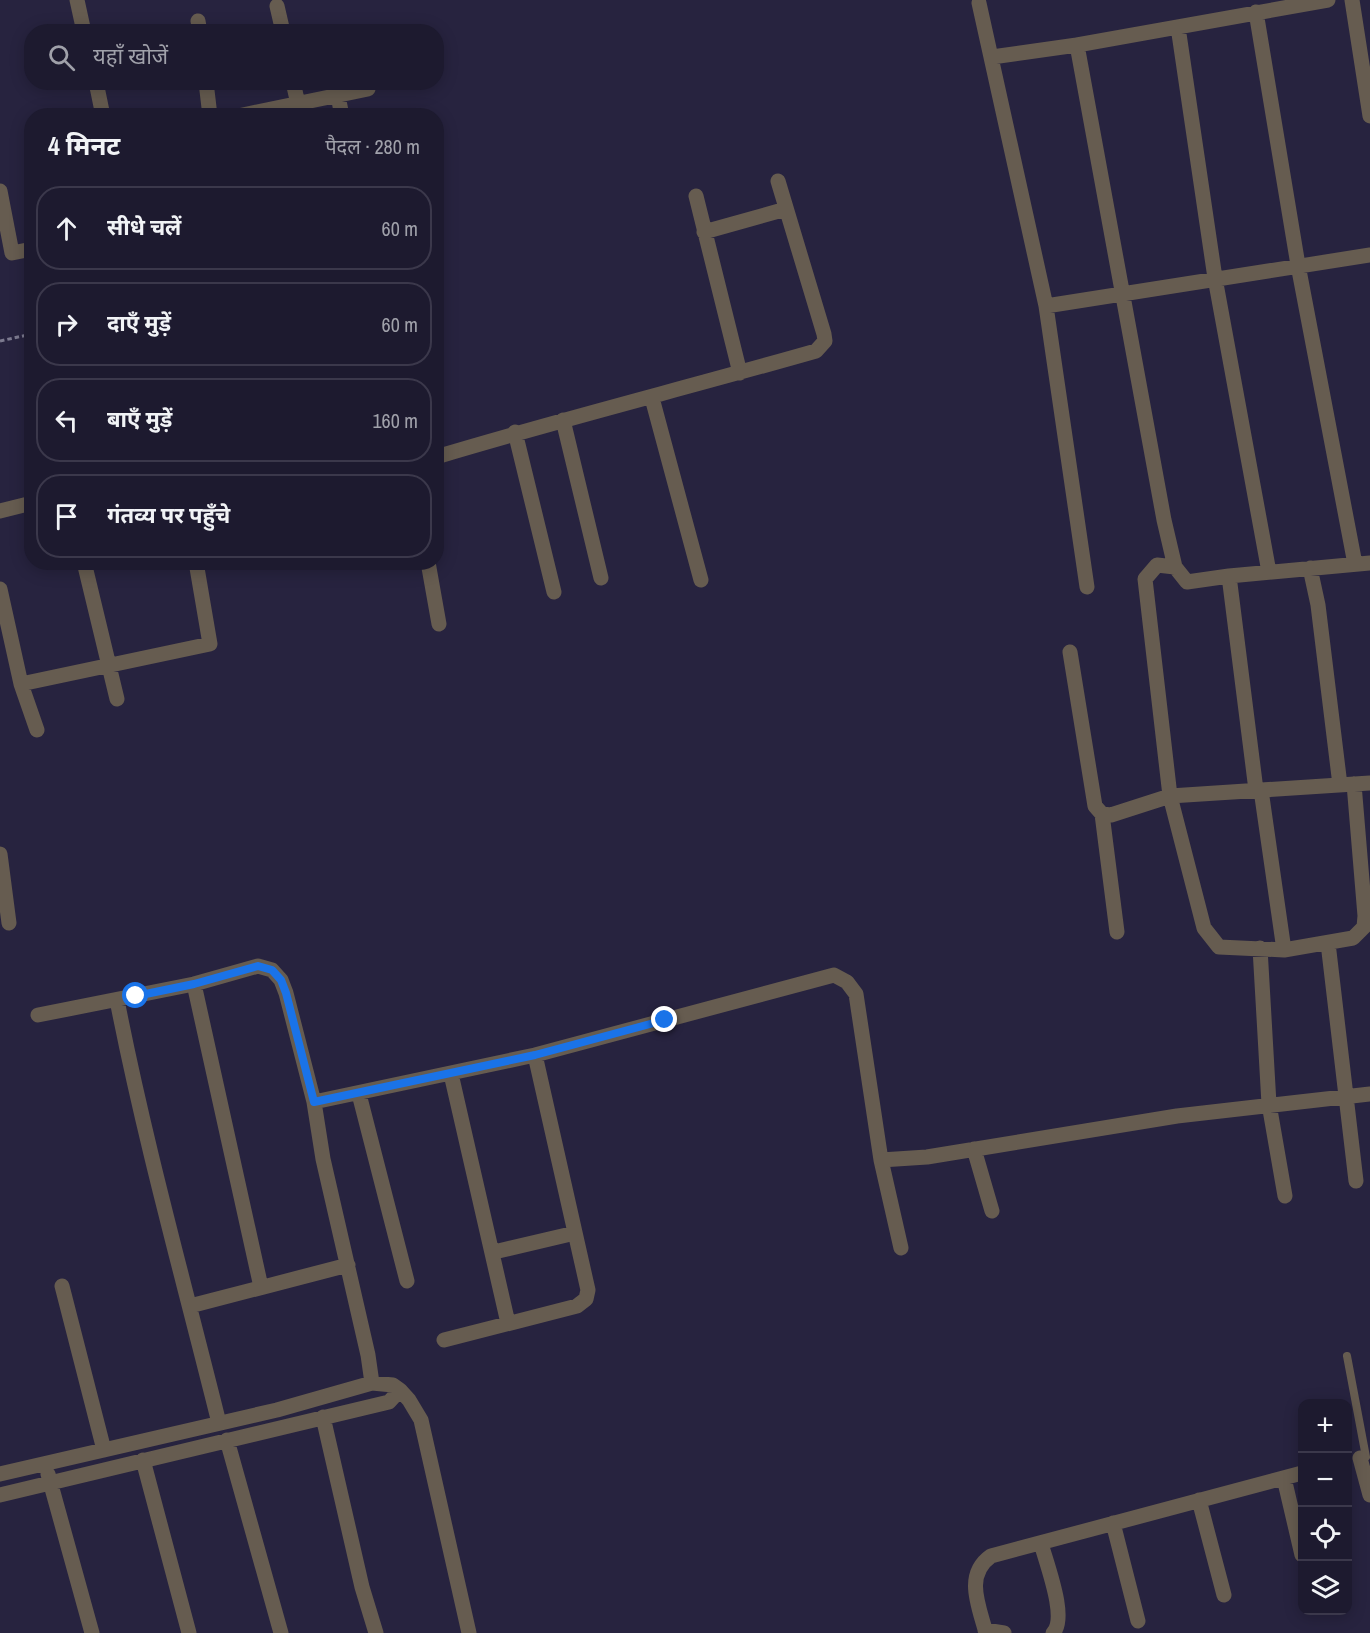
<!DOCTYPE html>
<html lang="hi">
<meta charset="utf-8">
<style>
:root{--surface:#1d1a2f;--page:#252337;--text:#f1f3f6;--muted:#a0a1aa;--line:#3b384b}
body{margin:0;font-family:"Archivo Narrow","Noto Sans Devanagari",sans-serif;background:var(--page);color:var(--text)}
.controls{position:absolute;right:18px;bottom:18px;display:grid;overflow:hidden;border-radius:12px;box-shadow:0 3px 15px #0003}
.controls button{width:54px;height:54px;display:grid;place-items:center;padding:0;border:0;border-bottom:2px solid var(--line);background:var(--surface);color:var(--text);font:30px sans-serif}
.stop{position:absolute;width:18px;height:18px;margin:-14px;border:4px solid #1a73e8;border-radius:50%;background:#fff}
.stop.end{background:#1a73e8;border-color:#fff;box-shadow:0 2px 6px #0008}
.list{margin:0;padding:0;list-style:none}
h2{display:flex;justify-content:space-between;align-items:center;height:78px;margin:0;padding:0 24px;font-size:26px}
h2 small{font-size:20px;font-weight:400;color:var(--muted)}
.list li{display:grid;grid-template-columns:39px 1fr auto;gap:18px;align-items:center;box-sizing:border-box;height:84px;margin:0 12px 12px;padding:0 12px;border:2px solid var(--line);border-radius:24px}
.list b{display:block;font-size:22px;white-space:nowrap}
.list em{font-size:20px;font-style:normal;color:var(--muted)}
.icon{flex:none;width:33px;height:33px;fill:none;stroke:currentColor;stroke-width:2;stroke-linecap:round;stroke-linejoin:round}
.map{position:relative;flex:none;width:1370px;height:1633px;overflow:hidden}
.search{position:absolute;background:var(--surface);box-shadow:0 3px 15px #0003;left:24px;top:24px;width:420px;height:66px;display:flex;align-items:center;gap:15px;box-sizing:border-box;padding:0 21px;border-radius:24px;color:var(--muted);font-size:22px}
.panel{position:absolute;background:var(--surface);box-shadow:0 3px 15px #0003;left:24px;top:108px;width:420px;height:462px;border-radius:24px}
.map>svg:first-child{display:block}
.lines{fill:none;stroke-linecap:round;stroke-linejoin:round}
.path{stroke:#7c7a8f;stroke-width:3;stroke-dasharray:4.5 3;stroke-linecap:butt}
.lane{stroke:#665c50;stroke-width:8}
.street{stroke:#665c50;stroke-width:15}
.route{stroke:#1a73e8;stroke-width:8}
</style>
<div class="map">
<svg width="1370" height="1633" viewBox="0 0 1370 1633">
<rect width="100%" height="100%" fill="#27233f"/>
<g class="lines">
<path class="path" d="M0,341L32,334"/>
<path class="lane" d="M1347,1356L1366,1457"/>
<path class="street" d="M77,0L84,32
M1328,0L1077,45L1164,520L1175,567L1187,582L1229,576L1370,563
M1352,0L1370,116
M979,3L1046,306L1087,587
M277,6L283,32
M1256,12L1298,265L1355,564
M198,21L200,32
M1178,27L1215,278L1269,572
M992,57L1077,45
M96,82L103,116
M206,82L210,116
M293,82L298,104
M338,96L342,116
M238,116L368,89
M0,191L12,253L32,249
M696,196L740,373
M704,232L786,209
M1046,306L1370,255
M652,398L701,580
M563,420L601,578
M515,432L554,592
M436,457C562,419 690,387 816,351L825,341L824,334L778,181
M0,511L32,503
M84,562L117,699
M428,562L439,624
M1175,567L1157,565L1145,579L1170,796L1370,783
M1310,568L1318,605L1340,785
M1229,576L1256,790
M0,589L21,684L37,730
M1070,652L1095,806L1102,814L1111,815L1170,796L1204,928L1219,947L1284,950L1353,938L1364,927L1365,916L1354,784
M21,684L210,644L196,562
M1261,790L1284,950
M1102,814L1117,932
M0,854L9,923
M1328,943L1356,1181
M1260,948L1269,1104L1285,1196
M194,984L261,1287
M117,1000C145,1143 184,1282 219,1423
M38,1015L194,984L258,966L272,970L281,980L286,993L314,1102
M451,1074L508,1323
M359,1094L407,1281
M974,1149L992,1211
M881,1160L901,1248
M494,1252L575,1233
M62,1286L104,1450
M190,1306L348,1265
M444,1340L577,1306L586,1299L588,1290L535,1055
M372,1383L368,1355L323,1159L314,1102L535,1055L834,975L847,982L856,994L881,1160L927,1157L1177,1116L1370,1094
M400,1390L409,1400L421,1420L469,1633
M323,1417L362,1587L376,1633
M227,1440L281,1633
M1360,1458L1370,1495
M143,1460L189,1633
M0,1474L277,1410L372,1383L393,1385L400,1390L389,1402L0,1495
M48,1474L92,1633
M1284,1478L1302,1555
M1199,1500L1224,1595
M1113,1523L1138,1621
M1041,1543C1046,1563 1068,1618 1053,1633
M985,1630L1004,1633
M986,1633C979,1606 964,1575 991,1556L1302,1473"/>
</g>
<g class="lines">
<path class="route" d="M136,996L194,984L258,966L272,970L281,980L286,993L314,1102L535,1055L665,1020"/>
</g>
</svg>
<div class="controls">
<button>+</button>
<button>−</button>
<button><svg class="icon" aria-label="locate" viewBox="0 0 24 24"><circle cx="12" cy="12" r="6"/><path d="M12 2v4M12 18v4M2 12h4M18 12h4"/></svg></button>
<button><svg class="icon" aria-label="layers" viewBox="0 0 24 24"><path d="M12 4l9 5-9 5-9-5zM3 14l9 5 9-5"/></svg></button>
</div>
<div class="stop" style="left:136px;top:996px"></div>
<div class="stop end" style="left:665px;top:1020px"></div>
<div class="search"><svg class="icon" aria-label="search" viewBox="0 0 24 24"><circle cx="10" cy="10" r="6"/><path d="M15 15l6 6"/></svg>यहाँ खोजें</div>
<section class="panel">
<h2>4 मिनट<small>पैदल · 280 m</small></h2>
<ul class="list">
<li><svg class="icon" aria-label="ahead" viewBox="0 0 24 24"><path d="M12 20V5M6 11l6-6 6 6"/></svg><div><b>सीधे चलें</b></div><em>60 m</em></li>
<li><svg class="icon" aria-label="right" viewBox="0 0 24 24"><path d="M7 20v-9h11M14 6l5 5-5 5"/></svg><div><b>दाएँ मुड़ें</b></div><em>60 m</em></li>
<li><svg class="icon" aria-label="left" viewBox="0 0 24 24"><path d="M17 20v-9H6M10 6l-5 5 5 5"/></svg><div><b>बाएँ मुड़ें</b></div><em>160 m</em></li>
<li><svg class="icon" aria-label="arrive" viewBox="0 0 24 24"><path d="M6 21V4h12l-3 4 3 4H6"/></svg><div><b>गंतव्य पर पहुँचे</b></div></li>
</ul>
</section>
</div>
